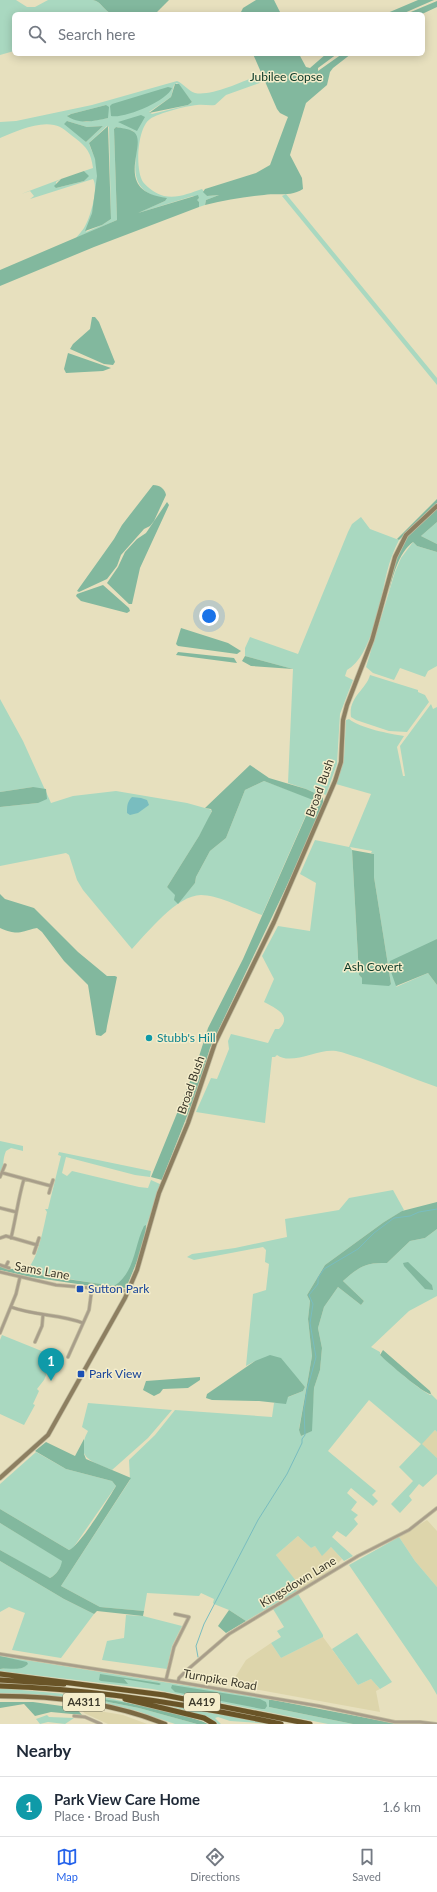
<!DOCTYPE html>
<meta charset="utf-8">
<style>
:root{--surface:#fff;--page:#f2f2f3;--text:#1f2937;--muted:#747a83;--line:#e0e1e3;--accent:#2563eb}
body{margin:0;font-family:Lato,sans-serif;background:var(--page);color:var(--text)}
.you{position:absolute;left:209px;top:616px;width:14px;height:14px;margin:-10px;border:3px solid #fff;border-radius:50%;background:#1a73e8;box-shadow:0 0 0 6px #1a73e833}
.badge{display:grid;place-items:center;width:26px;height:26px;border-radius:50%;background:var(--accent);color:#fff;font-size:13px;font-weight:700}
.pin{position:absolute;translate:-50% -33px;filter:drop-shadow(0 1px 2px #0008)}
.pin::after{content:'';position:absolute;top:21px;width:14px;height:12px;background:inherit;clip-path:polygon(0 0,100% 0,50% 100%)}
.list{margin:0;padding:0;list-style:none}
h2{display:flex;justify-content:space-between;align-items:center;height:52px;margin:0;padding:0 16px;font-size:17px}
h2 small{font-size:13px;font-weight:400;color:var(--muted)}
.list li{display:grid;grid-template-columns:26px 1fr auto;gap:12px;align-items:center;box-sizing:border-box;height:60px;padding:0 16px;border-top:1px solid var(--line)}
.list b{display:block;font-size:15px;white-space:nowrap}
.list p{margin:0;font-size:13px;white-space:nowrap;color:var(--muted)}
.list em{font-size:13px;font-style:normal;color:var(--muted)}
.icon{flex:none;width:22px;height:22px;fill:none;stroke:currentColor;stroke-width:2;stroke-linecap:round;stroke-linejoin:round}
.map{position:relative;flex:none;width:437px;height:1724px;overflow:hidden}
.search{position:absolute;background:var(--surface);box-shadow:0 2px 10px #0003;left:12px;right:12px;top:12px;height:44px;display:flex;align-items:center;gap:10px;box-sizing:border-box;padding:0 14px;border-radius:6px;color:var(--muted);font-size:15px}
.sheet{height:112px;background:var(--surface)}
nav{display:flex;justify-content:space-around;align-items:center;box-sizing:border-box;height:56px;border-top:1px solid var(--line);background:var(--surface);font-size:11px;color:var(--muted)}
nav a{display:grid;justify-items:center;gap:2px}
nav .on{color:var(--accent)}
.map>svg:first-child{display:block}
.built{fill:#ddd5ab}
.green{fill:#a9d8c0;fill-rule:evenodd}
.forest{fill:#82b89e}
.water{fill:#79bdbf}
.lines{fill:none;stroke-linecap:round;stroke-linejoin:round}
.stream{stroke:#79bdbf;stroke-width:1}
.street-casing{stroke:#c1bb9e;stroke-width:4}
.secondary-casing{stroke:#c1bb9e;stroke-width:5.5}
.primary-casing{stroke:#c1bb9e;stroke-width:6}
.highway-casing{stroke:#c1bb9e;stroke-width:6}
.street{stroke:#a89e8a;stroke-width:2.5}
.secondary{stroke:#8d7f61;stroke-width:4}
.primary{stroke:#7a6842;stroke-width:4.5}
.highway{stroke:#695427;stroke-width:5}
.culture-dot{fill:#0f9aa8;stroke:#f4edcb;stroke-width:1.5}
.transit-dot{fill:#1a4fb4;stroke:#f4edcb;stroke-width:1.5}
.labels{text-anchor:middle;stroke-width:3;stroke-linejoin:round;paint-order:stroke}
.shield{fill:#f4edcb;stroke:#73705c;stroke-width:1}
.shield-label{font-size:11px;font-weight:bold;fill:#3c3a2c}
.park-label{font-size:12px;fill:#0a3927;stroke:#f4edcb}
.street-label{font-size:12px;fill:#3c3a2c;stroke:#f4edcb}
.culture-label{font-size:12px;fill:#0d838f;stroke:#f4edcb;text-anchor:start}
.transit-label{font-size:12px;fill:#164399;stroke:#f4edcb;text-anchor:start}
</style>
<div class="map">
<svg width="437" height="1724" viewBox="0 0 437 1724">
<rect width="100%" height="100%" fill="#e7e0be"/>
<path class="built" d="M435,1430L437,1432V1458L421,1444Z
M427,1520L437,1531V1587L415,1561L399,1537Z
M298,1536L311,1548L315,1546L322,1555L331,1547L342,1559L329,1572L297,1591L292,1583L295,1581L276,1555Z
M323,1637L358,1685L371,1679L380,1689L376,1691L380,1712L254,1689L229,1687L246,1660L271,1643L281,1658Z
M81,1708L123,1715L147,1724H108L84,1713Z"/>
<path class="green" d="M0,0H16L27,7H35L48,0H93C102,2 104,11 112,14H14V51L0,55Z
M262,74L265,81L226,95L215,105C209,106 203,104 197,105C185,106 159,113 150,119C137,128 135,170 143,182C148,188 156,194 164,196C177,199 190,193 202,189L207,196L219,195L206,200L205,205L199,207V202L196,200L199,198L193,196L135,214L165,201L166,198C158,198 155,197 148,193C127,180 139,155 136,136L133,131L116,127L114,129L117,220L76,238C79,234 82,231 84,228C90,219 99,188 93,179L30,199L34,196L30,191L21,194L61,179L56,182V188L84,181L88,176L84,171L93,168C91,153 87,147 75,138C68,133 62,126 54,125C38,121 14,132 0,138V122L16,121L92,105L177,81C183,83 188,91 195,93C211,97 246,80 262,74ZM177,83L192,102L188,105L152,114L149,112L171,97L174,85ZM106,105L108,118L86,122L68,117V115L71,114ZM67,121L87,127L103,126L86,142ZM107,126L109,127L111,219L102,225L86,232C94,209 102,181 95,158C93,153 90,148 89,143Z
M286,194L437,378V385L282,196Z
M361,517L370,529L399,540C394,550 390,560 387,572C381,597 372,657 347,670L345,676L353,680L340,714L337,764L326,795L318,792L317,794L306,789L288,783L293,669L245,656V648L250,637L298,654L348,532L352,524Z
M437,522V544L421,536Z
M413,542L417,546L437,552V666L428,671L425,677L400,668L394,680L373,673L366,667L395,572L401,558Z
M370,675L418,690V692L425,695L429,702L407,732L389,731L356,720L351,717C348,697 366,690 370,675Z
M0,699L23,741L51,803L73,796L116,791L187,803L212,810L206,825L167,887L183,897L195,883L196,877L210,851L226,838L245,790L264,781L313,799L262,915C245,909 218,895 201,895C177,895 147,933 132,949L83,890L77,880L69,855L66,853L0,866V807L38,803L33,787L0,792Z
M431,704L433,709L437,707V939L396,987L428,973L437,985V1087C411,1078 386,1067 360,1058C352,1056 344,1052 336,1051C318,1048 292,1066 277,1055L275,1057H272L265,1123L196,1112L211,1078L217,1079L229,1049L228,1041L231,1034L268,1043L275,1029H279C293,1015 275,1008 264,1002L274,979L262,956L278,926L310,931L316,883L300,874L315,840L349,847L371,794L336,784L344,758L346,720L349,719C360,728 390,734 404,736L397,747L403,776H405L400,746ZM350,847L372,851L371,853L374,854V877L391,984H362V978L359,975L352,850Z
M0,1141L23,1146V1151L11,1148L6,1151C2,1160 5,1164 0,1174Z
M59,1152L151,1171L150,1177L135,1175L66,1157L62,1173L67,1176L72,1171L139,1187L148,1188L151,1180L162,1185L147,1224L132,1272L125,1288L25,1272L26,1269C37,1264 44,1225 47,1212L45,1209H48L61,1156L58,1155Z
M393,1190L404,1210L384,1222L325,1265L307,1295L310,1301L308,1319L312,1356L299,1429L301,1436L311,1431L314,1388L320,1370L322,1348L318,1328L324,1307L338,1287L361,1305L364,1301L343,1281C359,1267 365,1262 387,1263L410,1241L425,1238L437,1229V1296L409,1311L371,1347L380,1352V1355C395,1368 414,1386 430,1395L431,1394L437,1400V1432L435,1430L422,1444L437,1458V1474L423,1487L419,1484L409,1496L412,1500L400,1513L391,1504L413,1481L399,1467L421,1444L369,1400L328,1451L376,1491L372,1495L378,1501L373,1506L351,1488L347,1493L357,1502L351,1510L358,1515L354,1519L358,1524L346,1537L337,1531L332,1537L353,1556L344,1561L331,1547L322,1556L315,1546L311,1548L298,1536L276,1555L296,1581L292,1583L297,1591L246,1621L229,1610L214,1604L213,1603L214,1599L201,1593L199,1596L147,1593L144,1611L100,1607L61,1586L130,1480L129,1460L155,1435L175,1410L272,1417L274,1403L303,1391L305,1387L299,1380L255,1361L246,1366L253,1294L266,1290L269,1264L265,1262L266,1250L263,1247L194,1260L187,1257L192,1254L235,1248L287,1237L285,1219L339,1210L349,1198Z
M2,1335L54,1356L44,1380L37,1389L39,1391L33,1404L35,1405L24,1425L0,1414V1340Z
M88,1403L172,1410L148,1438L112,1470C91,1461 74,1458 88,1431L82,1427Z
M36,1452L66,1469L112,1481L116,1486L73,1548L69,1550L0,1509V1484Z
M0,1523L63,1561C61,1568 56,1575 50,1578L43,1575L0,1550Z
M399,1537L415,1561L437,1587V1695L430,1683L349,1565Z
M0,1561L64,1599L94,1614L61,1658L12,1650L25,1613L9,1607L0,1612Z
M298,1594L323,1635V1637L281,1658L271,1643L281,1637L277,1631L284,1627L273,1609Z
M126,1615L143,1616L182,1626L172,1646L167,1669L102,1660L107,1641L124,1638Z
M357,1633L392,1682L380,1689L371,1679L358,1685L332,1649Z
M0,1656L270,1699L269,1707L353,1724H328L152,1689L0,1671V1669L11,1667L17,1669Z
M0,1688L109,1698L206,1721L211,1724L197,1719L115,1701L88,1698L139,1708L197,1724H175L137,1711L104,1703L0,1694Z
M159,1703L211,1711L272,1724L230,1721L218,1717L215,1718L221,1724H218L208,1717Z
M47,1715L49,1717L74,1718L65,1724L48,1722L40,1724L36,1719Z"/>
<path class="forest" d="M93,0H169L155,14H112C104,11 102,2 93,0Z
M256,0H274L281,14H240L243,8Z
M418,0H434L402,14H385Z
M437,1V7L422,14H406Z
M253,54H299L306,67L310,68L326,54H337L318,68V71L342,54H351L333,68L330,72L327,85L306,103L290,155L302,178L303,189C291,197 277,193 264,195C244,197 225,200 205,205L206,200L219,195L207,196L203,192L205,189L256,173L270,165L286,122L288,117L280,113L277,109Z
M175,84H179L192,102L188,105L149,113L171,97Z
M168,87L172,88C167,101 124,119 111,116L110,106L112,104Z
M106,105L109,107L108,118C95,121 79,125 67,116L71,114Z
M141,115L145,117L137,131L118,122Z
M67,121L87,127L103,126L86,142L64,124Z
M108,126L111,219L102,225L85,231L92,213L97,176L95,159L89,143Z
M116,127C121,128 130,129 134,132C149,144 110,191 167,198L165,201L138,213L198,195L199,198L197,200L199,202V207L94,247L0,286V270L117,220L114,129Z
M84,171L89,176L84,181L56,188L54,186L61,179Z
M92,317H95L99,322L115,362L113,365L104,364L70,349L73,344L90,329Z
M68,353L111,368L103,371L66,373L64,369Z
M153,485C160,485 165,489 166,495L154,521L150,526L144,529L121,555L117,566L107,579L79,592L77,591L114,539L122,525Z
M437,499V503L399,540L397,539Z
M167,502L169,505L140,568L132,604H129L107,583L118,567L125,552L137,539L146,533Z
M437,508V522L421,536L437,544V552L417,546L413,542C398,553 393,577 388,594L396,558L407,536Z
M103,585L129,608L130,611L127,613L81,601L76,596L77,594Z
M181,628L228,643L241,651L237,654L178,646L176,644Z
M178,652L234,658L237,663L176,655Z
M245,656L293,669L251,666L242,661Z
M250,765L269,778L306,789L317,794L314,799L319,795L323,798V805L290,879L210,1048L198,1088L162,1180L151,1177L195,1069L208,1028L243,959L313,800L264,781L245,790L226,838L210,851L196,877L195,883L178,904L174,900L175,895L167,887L199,836L212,811L211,809L205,808Z
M33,787L46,789L47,799L38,803L0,807V792Z
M352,850L374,854V877L391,984L389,986L362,984V978L359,975Z
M0,894L5,899L34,908L78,952L107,976H115L117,977L107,1026L106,1032L101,1036L96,1035L88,985L64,961L42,932L37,928C18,932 19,936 0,928Z
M437,939V985L428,973L396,986L389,966L390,961Z
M437,1202V1229L425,1238L410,1241L387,1263C365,1262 359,1267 343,1281L364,1301L361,1305L338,1287L324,1307L318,1328L322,1348L320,1370L314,1388L312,1431L301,1436L299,1430L312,1356L308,1319L310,1301L307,1295L325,1265L384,1222L402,1211Z
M146,1225L145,1242L126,1288L91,1286L31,1277L0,1270V1266L11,1269H26V1273L33,1274L114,1286C135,1273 134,1246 144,1226Z
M408,1262L432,1285L433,1290L425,1289L404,1266L403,1263Z
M383,1350L430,1391L431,1394C425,1395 387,1362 380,1355Z
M270,1355L281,1358L305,1387L303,1391L288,1397L286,1404L259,1401L212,1400L206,1398L207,1394L255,1361Z
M200,1377V1380L188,1388L163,1389L160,1393L154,1396L143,1390L146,1381Z
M84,1439V1454L86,1459L131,1478L61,1586L100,1607L144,1611L143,1616L97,1611L94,1614L64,1599L0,1561V1550L50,1578C56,1575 61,1568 62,1561L0,1523V1509L69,1550C79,1547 109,1498 116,1486L112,1481L66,1469L35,1451L46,1442L75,1456Z
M229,1610L246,1621L226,1633L218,1626Z
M0,1656L27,1662L28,1664C20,1672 11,1667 0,1669Z
M100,1674L159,1683L161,1684L159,1685L124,1679L128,1684L101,1681L99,1680Z
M172,1685L260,1699L266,1702L267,1706L265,1709H262L175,1692L171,1688Z
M88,1698C106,1697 193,1715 208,1724H197L139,1708Z
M269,1700H273L398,1724H353L269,1707Z
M0,1702H33L76,1708L82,1715L51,1712L35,1716L24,1704L0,1708Z"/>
<path class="water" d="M132,797L141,798L147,800L149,805L138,813L130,815L127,813C127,806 127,802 132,797Z"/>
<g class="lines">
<path class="stream" d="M198,1657L196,1646L204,1624L258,1520L287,1474L302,1443V1439L305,1435L304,1410L307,1390L316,1357L310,1323L313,1304L309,1295L318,1284V1278L324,1269L358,1249L374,1233L394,1218L410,1216L419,1212L437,1209"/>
<defs>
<path id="street" d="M3,1173L51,1186L53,1180
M0,1177L5,1165
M49,1193L51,1186
M0,1208L16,1212
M0,1238L6,1236L37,1245
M11,1238C16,1218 18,1199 24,1179
M34,1253L39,1238
M0,1265L9,1268
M6,1266L8,1262
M0,1272L56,1285L128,1291
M11,1307C35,1316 60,1314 83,1323
M0,1333L16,1294L20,1277
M35,1342L42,1326L43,1315
M68,1357L89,1310L92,1288
M0,1654L178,1682L319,1706L395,1722H420L436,1724
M166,1680L174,1647L189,1617L175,1614
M178,1682L179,1678L186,1671L229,1634L358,1556L409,1530L437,1508
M74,1716L85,1717L101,1724"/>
<path id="secondary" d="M0,1478L48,1435L125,1298L137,1270L159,1193L188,1123L215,1043L274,922L335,781L341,762L343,720L347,705L372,640L395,557L406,535L437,506"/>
<path id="primary" d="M0,1696C56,1696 113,1703 165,1724"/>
<path id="highway" d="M0,1674L164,1695L310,1724
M0,1680L64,1684
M0,1686C95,1689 188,1704 281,1724
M125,1699L204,1718L214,1724"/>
</defs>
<use href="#street" class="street-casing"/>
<use href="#secondary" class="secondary-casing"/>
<use href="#primary" class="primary-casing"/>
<use href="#highway" class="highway-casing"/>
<use href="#street" class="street"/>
<use href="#secondary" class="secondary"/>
<use href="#primary" class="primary"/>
<use href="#highway" class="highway"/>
</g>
<circle class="culture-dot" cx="149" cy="1038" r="4"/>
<g class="transit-dot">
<rect x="76" y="1285" width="8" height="8" rx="2"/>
<rect x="77" y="1370" width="8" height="8" rx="2"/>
</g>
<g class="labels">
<g class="shield">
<rect x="63" y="1693" width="42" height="18" rx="3"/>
<rect x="184" y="1693" width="36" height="18" rx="3"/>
</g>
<g class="shield-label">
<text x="84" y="1706">A4311</text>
<text x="202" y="1706">A419</text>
</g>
<g class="park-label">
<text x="286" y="81">Jubilee Copse</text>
<text x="373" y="971">Ash Covert</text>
</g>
<g class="street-label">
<text transform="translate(320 788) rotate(-70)" y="4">Broad Bush</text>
<text transform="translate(191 1085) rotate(-71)" y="4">Broad Bush</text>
<text transform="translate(42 1271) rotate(10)" y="4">Sams Lane</text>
<text transform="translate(298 1582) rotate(-31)" y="4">Kingsdown Lane</text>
<text transform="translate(220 1680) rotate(10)" y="4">Turnpike Road</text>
</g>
<g class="culture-label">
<text x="157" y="1042">Stubb's Hill</text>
</g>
<g class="transit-label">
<text x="88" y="1293">Sutton Park</text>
<text x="89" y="1378">Park View</text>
</g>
</g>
</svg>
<div class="you"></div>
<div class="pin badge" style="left:51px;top:1381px;background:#0f9aa8">1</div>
<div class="search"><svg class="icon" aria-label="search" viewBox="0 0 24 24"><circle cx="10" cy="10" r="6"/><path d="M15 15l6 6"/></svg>Search here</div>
</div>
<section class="sheet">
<h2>Nearby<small></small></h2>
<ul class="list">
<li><span class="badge" style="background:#0f9aa8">1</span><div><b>Park View Care Home</b><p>Place · Broad Bush</p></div><em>1.6 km</em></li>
</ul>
</section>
<nav>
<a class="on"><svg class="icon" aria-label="map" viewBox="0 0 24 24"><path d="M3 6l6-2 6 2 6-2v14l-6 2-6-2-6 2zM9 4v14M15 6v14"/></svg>Map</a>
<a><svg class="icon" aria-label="directions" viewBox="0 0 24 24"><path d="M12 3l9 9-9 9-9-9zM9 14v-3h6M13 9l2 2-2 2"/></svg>Directions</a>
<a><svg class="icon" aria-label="saved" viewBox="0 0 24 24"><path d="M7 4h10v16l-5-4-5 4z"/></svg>Saved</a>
</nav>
